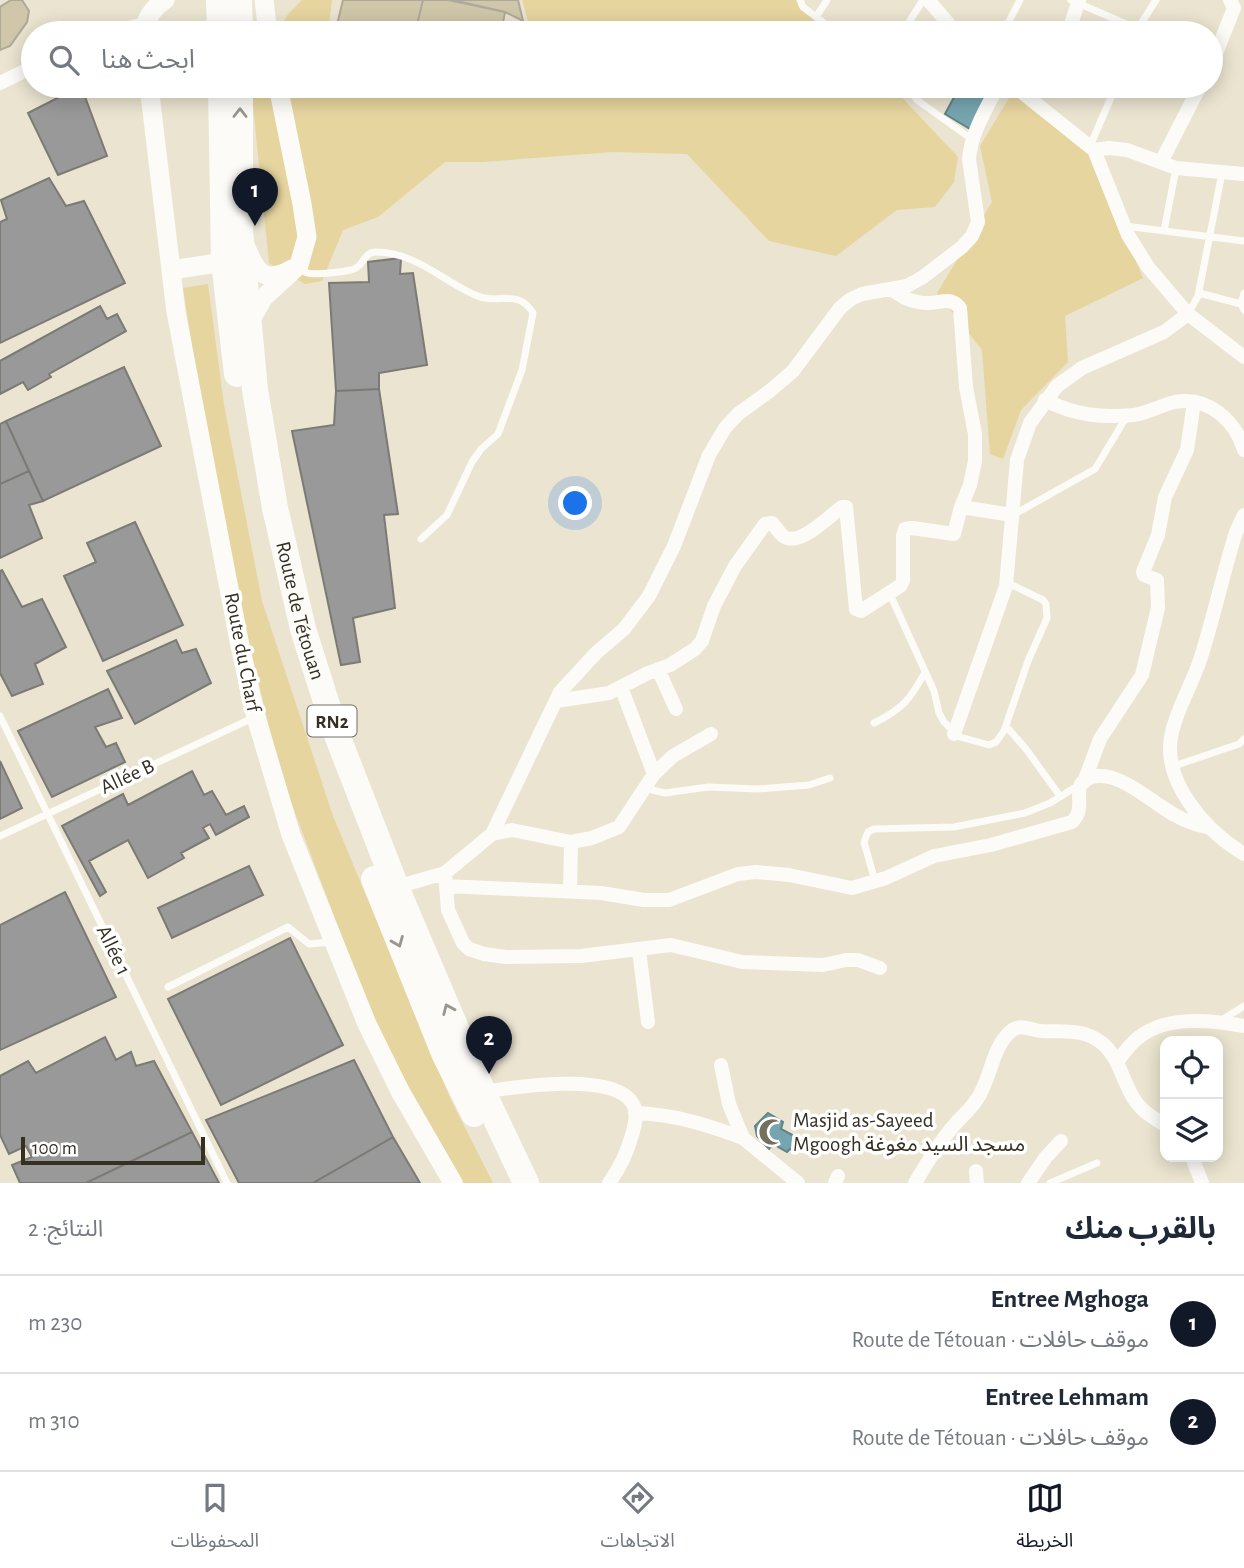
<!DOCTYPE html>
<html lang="ar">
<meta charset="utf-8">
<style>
:root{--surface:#fff;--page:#f6f6f7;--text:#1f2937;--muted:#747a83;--line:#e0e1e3;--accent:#111827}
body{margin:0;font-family:"Alegreya Sans","Noto Sans Arabic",sans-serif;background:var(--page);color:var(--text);direction:rtl}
.controls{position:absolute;right:21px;bottom:21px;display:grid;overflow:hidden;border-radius:14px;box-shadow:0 4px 18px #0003}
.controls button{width:63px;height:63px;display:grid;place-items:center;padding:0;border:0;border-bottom:2px solid var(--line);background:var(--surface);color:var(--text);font:35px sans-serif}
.scale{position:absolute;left:21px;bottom:18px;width:184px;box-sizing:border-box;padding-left:7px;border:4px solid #343022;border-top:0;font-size:19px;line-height:24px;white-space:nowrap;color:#343022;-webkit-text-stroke:5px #fff;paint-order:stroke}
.you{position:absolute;left:576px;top:504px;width:24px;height:24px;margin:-18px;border:5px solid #fff;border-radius:50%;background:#1a73e8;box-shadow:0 0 0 10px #1a73e833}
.badge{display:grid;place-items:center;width:46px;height:46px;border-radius:50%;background:var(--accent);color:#fff;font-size:23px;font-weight:700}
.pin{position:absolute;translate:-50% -58px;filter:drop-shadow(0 2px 4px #0008)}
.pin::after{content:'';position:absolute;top:37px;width:24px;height:21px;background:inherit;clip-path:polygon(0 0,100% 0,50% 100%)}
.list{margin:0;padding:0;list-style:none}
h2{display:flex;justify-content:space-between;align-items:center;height:91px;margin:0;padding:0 28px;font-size:30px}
h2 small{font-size:23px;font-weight:400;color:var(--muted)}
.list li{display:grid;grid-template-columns:46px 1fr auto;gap:21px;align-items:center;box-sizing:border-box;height:98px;padding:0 28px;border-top:2px solid var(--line)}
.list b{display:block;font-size:26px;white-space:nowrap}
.list p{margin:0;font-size:23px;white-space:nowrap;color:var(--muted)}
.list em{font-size:23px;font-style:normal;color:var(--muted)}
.icon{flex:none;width:38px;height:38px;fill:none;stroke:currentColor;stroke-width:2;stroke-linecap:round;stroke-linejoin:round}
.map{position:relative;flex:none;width:1244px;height:1183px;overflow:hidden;direction:ltr}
.search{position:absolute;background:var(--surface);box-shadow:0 4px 18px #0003;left:21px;right:21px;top:21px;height:77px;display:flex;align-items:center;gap:18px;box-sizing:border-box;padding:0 24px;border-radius:38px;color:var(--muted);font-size:26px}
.sheet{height:287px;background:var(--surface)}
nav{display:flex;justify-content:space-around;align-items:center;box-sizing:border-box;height:98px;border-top:2px solid var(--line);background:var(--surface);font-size:19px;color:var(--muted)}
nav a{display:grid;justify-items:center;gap:4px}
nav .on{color:var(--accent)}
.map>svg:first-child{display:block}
.green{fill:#e6d59f}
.public{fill:#76a5af;stroke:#628285;stroke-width:2}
.industry{fill:#999;stroke:#7b7a75;stroke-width:2}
.building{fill:#d0c7aa;stroke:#aea99a;stroke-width:2}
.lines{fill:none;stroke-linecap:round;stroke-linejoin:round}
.lane{stroke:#fcfbf8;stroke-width:7}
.street{stroke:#fcfbf8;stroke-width:14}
.secondary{stroke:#fcfbf8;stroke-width:19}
.highway{stroke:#fcfbf8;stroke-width:26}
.oneway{stroke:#98968d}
.labels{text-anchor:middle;stroke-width:7;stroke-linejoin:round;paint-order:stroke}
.shield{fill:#fff;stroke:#716e64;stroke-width:2}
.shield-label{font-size:19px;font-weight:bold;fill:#343022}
.street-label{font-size:21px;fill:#343022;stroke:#fff}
.poi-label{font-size:21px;fill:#343022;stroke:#fff;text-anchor:start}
</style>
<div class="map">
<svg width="1244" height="1183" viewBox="0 0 1244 1183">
<rect width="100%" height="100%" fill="#eae4d0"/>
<path class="green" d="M302,0H332L328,33H274L277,32L289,13Z
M522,0H800L832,33H527L529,25Z
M251,86H891L958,157L954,182L935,207L897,210L836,256L769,241L687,154L612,152L483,162H445L378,217L343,230L322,281L305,284L269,263Z
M1012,93L1093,157L1143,278L1065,316L1068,362L1021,410L1003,459L990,454L982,350L937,293L992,202L980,146Z
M208,284L224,405L262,601L333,816L451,1100L493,1183H464L378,1033L279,770L243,616L203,415L183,288Z"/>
<path class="public" d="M960,86H970L989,95L975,132L945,114Z
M768,1113L783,1122L781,1129L798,1138L793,1150L790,1149L787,1152L773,1144L769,1149L757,1136L755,1126Z"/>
<path class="industry" d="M81,86L107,156L58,175L28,113Z
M49,178L66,206L84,201L125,283L0,343V222L7,219L1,200Z
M401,258L400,274L413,273L427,365L379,373V389L336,391L329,283L369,282L368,262Z
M100,306L107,319L117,314L126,331L49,374L51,377L28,390L23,382L0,394V361Z
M124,367L161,446L43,501L6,421Z
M379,389L398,514L384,515L395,608L353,618L360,662L341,665L292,431L334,425L336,391Z
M6,421L29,471L0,484V424Z
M29,471L43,501L29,505L42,538L0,558V484Z
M135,522L183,625L103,661L64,576L96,562L87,543Z
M2,570L22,607L42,599L66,647L35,664L43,684L12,696L0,673V571Z
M176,640L182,653L196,649L211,683L135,724L107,671Z
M108,689L122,718L95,727L106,747L116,743L125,762L52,797L18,731Z
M0,761L22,808L0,819Z
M192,771L204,795L212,791L226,815L244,806L249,817L216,835L210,824L203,828L209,838L181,853L184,858L148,878L128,840L89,861L106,892L100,896L62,826L123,794L128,805Z
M249,866L263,895L172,938L158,908Z
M65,892L116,997L0,1050V925Z
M290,938L343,1045L221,1105L168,999Z
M105,1037L116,1060L131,1052L136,1066L154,1061L192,1132L86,1183H20L12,1165L32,1157L26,1146L9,1154L0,1135V1076L28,1061L36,1073Z
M354,1060L393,1137L313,1183H239L206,1120Z
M192,1132L219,1183H86L138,1158Z
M393,1137L420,1183H313Z"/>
<path class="building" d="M11,0H22L29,11L27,22L10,46L0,50V7Z
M343,0H423L415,33H335Z
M423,0H448L505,12L501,33H415Z
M453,0H518L523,21L505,12Z"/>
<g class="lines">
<path class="lane" d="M800,0L803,7L837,33
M1071,0L1147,33
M816,17L827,0
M902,33L923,0
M1003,33L1020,0
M1135,33L1156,0
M919,86L915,97L917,100L973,140
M1090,146L1116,86
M1125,226L1244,241
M1164,231L1176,168
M299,266C302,269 304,271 307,273C314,275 350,272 356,268C364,263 365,252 376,252C415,252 443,281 475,295C498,306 517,287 533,313L522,370L498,434L481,449L472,462L447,515L421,539
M1199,293L1241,304
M1244,293L1241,304L1244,310
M1188,314L1198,296L1222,173
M1013,515L1095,469L1127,416
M889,592L934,691L939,713L944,722L960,737L989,745L996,742L1004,731L1028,661L1047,618L1046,604L1043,600L1006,582
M0,716L227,1183
M874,723C901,710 911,699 925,672
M1006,726L1026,749L1060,796
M1171,767L1239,744L1244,739
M644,788L665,793L708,787L758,789L809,785L830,778
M0,836L255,717
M875,881L864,842L868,832L874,829L954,827L1025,813L1050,803L1079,785
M168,987L288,927L309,944L332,942
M1220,1021L1244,1006
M1050,1183L1097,1163"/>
<path class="street" d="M928,0L948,23L953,33
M106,33L145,24
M1068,33L1079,0
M1211,66L1234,8L1230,0
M0,83L33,67
M1014,86L1094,150L1128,235L1148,267L1188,314L1244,357
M1094,150L1109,148L1127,150L1176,168L1244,174
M1161,162L1200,86
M891,289C903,298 913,303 928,303C942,303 950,296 960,308L966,387L975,434V461L970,485L961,507L1012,515
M1045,400C1074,415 1101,418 1134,415C1148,413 1161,405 1175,402C1208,396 1235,420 1244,450
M1244,515L1236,532C1223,574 1214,616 1201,657C1193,683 1178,706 1172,732C1160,781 1206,831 1244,854
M658,669L676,709
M621,687L654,774
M556,701L609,693L648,673L670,665L695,649L702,641L714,606L735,566L765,524L772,523C776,527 779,533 783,536C799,548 829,516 842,507H846L856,609L861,611L900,586L903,581V536L905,529L912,528L954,534L961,507
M954,734L1006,586L1017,460L1030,423L1057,386L1082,368L1164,332L1188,314
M1084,782L1100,739L1142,675L1158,608L1157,580L1144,575L1143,572L1158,535L1165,497L1187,450L1194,402
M492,834L560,692L596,653L624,629L649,596L674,546L709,455L725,428L738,414L771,390L793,371L840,308L851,299L862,294L907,286L923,277L962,247L972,236L978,222L969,159C971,133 986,109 998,86
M445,873L492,834L512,830L571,842L592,838L619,827L654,774L673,756L711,734
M446,886L601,893L644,900H669L738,874L756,872L789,875L852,888L886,878L934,856L991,845L1072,822C1088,807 1070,787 1087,779C1112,767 1143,795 1162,807C1176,817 1191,824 1207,827
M396,887L445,873L448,910L463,943L469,949L484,954L506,957L581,956L671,945L742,962L823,965L846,960H858L880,968
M570,892L571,842
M639,950L648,1022
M1117,1062C1123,1054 1130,1044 1138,1038C1166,1015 1211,1020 1244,1026
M721,1065L729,1104L743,1138L798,1183
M483,1092C514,1087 615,1071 633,1104C638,1113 635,1125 632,1135C627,1153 620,1168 609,1183
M635,1113C673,1114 708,1125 743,1138
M1192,1157L1202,1183
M976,1171L977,1183
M835,1183L838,1176
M915,1183C925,1166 935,1149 947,1134C958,1118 976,1107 983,1088C992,1069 994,1046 1011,1031C1020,1023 1030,1030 1041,1031C1063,1032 1083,1028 1102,1043C1120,1058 1123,1084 1136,1102C1144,1113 1154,1118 1165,1125
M1028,1183L1046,1157L1061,1141"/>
<path class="secondary" d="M264,0L268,33
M144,33C146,18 152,9 165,0
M149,86L176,312L240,646L256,717L291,835L367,1024L401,1093L453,1183
M246,247C256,272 264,285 292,269
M171,270L224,262
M250,321L264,297L299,265L307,237L302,204L278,86"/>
<g class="highway">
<path d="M219,0L220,33"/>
<path d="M239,0L240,33"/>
<path d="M221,86L224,262L237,374"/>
<path id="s1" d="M240,86V230L255,390L275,508L303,629L335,730L396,887L483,1092L526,1183"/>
<path d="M374,879L444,1053L474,1114"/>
</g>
</g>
<defs><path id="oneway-chevron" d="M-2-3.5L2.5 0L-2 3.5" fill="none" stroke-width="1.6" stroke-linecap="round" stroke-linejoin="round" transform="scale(1.75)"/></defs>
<g class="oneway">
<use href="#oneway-chevron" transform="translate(240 113) rotate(-90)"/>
<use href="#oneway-chevron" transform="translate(398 942) rotate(68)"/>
<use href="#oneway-chevron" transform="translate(448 1009) rotate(-113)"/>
</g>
<defs>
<symbol id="mosque-bare" viewBox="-9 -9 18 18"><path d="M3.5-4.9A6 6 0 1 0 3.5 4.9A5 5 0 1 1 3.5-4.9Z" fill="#746f5f" stroke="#fff" stroke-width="2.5" paint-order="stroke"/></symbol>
</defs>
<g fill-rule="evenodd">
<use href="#mosque-bare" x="753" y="1113" width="38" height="38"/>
</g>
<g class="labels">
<rect class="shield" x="307.5" y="705.5" width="49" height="31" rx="5"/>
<g class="shield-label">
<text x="332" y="728">RN2</text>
</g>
<g class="street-label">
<text dy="7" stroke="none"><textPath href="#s1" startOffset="530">Route de Tétouan</textPath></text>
<text transform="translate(243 652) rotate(79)" y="7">Route du Charf</text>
<text transform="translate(127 776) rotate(-25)" y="7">Allée B</text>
<text transform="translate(114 950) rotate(64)" y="7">Allée 1</text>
</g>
<g class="poi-label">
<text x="793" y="1127">Masjid as-Sayeed<tspan x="793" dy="24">Mgoogh مسجد السيد مغوغة</tspan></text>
</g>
</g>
</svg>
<div class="controls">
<button><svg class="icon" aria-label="locate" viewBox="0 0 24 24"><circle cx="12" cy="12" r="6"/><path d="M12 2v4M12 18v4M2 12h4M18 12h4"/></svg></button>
<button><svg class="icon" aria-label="layers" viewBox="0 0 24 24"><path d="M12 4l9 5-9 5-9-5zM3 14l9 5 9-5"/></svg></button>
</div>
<div class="scale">100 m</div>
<div class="you"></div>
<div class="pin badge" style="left:255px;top:226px">1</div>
<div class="pin badge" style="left:489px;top:1074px">2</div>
<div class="search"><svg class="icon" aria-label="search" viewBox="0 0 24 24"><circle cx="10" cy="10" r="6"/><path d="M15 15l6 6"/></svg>ابحث هنا</div>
</div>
<section class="sheet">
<h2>بالقرب منك<small>النتائج: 2</small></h2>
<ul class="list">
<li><span class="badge">1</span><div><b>Entree Mghoga</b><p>موقف حافلات · Route de Tétouan</p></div><em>230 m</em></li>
<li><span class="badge">2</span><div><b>Entree Lehmam</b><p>موقف حافلات · Route de Tétouan</p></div><em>310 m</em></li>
</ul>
</section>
<nav>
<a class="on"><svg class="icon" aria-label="map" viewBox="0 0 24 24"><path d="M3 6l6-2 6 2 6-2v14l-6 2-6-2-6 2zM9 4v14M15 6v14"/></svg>الخريطة</a>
<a><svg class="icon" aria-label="directions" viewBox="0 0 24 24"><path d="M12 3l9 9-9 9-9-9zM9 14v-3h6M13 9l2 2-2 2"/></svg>الاتجاهات</a>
<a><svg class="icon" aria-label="saved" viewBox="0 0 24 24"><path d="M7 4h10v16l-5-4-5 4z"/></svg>المحفوظات</a>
</nav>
